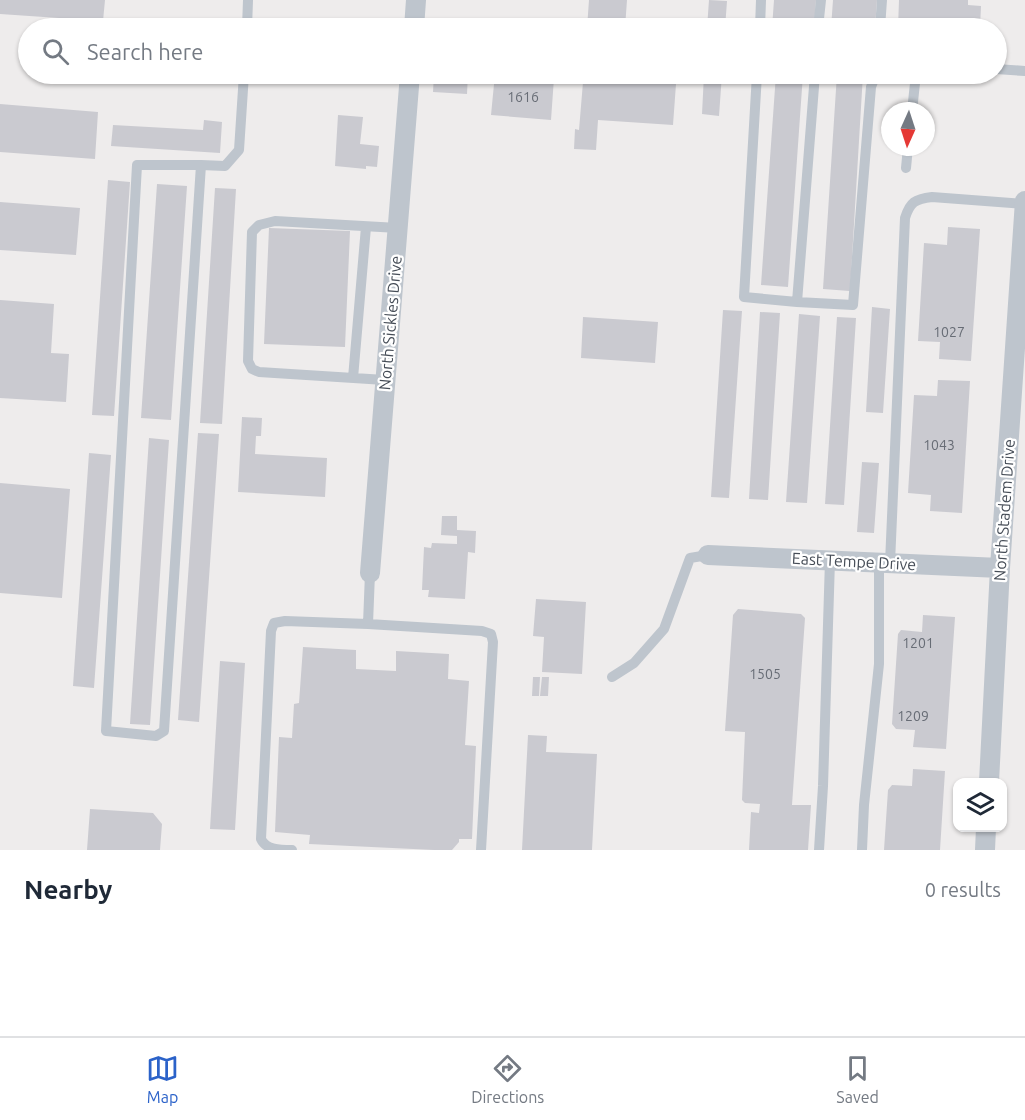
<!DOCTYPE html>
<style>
:root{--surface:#fff;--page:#f6f6f7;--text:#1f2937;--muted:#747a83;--line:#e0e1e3;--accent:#2b62c9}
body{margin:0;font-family:Ubuntu,sans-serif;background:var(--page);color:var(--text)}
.controls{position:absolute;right:18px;bottom:18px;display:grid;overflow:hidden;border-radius:12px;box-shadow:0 2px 4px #0004}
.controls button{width:54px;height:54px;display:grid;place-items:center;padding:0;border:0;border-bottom:2px solid var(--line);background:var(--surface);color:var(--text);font:30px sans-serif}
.compass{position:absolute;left:881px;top:102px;width:54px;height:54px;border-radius:50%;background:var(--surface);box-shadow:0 2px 4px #0004;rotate:183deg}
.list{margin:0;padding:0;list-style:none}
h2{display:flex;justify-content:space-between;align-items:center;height:78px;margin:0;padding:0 24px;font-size:26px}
h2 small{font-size:20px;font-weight:400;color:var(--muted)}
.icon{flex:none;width:33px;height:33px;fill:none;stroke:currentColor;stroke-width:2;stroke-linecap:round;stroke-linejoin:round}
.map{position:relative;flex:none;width:1025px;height:850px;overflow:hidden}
.search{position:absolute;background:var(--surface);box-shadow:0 2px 4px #0004;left:18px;right:18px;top:18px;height:66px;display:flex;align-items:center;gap:15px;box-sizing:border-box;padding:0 21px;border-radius:33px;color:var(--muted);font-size:22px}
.sheet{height:186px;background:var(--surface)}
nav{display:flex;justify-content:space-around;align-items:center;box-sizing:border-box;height:84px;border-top:2px solid var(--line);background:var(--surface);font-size:16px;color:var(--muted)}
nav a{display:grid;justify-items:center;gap:3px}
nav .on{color:var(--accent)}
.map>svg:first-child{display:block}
.building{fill:#cacad0}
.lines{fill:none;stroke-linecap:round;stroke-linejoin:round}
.lane{stroke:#bec5cd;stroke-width:10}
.street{stroke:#bec5cd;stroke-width:20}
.labels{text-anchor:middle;stroke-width:4.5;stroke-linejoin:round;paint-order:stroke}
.number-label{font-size:14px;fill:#676c75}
.street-label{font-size:16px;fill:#464d57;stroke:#fff}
</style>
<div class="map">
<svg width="1025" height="850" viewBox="0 0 1025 850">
<rect width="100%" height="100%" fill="#eeecec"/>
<path class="building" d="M0,0H105L103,21L0,14Z
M589,0H627L625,28H587Z
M709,0L727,1L725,28H707Z
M774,0H816L814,28H772Z
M833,0H877L875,28H831Z
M899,0H968V5L981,6L980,28H898Z
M434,74H468L467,94L433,92Z
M495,74L554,78L551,120L491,115Z
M579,74H668L667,83L676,84L673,125L598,120L596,150L574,149L575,129L579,130L583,82H578Z
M704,74H722L719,116L702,114Z
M776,74H803L788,287L761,285Z
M837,74H863L850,291L823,289Z
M0,104L98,112L95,159L0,152Z
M338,115L363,117L360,144L379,146L377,167L366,166V169L335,166Z
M204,120L222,122L220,153L111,146L113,125L203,130Z
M108,180L130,182L114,416L92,415Z
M157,184L187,186L171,420L141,418Z
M215,188L236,189L222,424L200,423Z
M0,202L80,208L76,255L0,250Z
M948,227L980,229L971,361L939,359L940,342L918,341L924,243L947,245Z
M269,228L350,231L345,347L264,344Z
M0,300L54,304L51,353L69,354L66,402L0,398Z
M872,307L890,309L883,413L866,412Z
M723,310L742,311L729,498L711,497Z
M760,312L780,313L768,500L749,499Z
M799,314L820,316L807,503L786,502Z
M583,317L658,322L655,363L581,358Z
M837,317L856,318L844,505L825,504Z
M938,380L970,381L962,513L930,511L931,495L908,493L914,395L937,396Z
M242,417L262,418L261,436H256L255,454L327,458L325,497L238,492Z
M198,433L219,434L199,722L178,720Z
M149,438L169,440L150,725L130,724Z
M89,453L111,455L94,688L73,686Z
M862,462L879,463L874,533L857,532Z
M0,483L70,489L62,598L0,593Z
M442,516H457V530L476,531L475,553L468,552L465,599L428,597L429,590H422L424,547L431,548L432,543L457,544V536L441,535Z
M536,599L586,602L582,674L542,672L544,637L533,636Z
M738,609L801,614L805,618L792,805H811L808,850H749L751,812L759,813L760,804L745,803L742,800L745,732L725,731L733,615Z
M923,615L955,617L946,749L913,747L915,730L896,729L892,724L898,634L901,630L922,632Z
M303,647L356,650V669L396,671V651L449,654L448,679L469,681L465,745L476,746L472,839H459V842L452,850H434L309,844L310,835L275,832L279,737L292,738L294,704L299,703Z
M220,661L245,663L235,830L210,829Z
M533,677H540L539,696H532Z
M542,677H549L548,696H540Z
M528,735L547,736L546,752L597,754L592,850H522Z
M913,769L945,771L940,850H884L888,790L892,785L912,786Z
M90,809L153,813L162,824L160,850H87Z"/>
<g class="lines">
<path class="lane" d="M247,28L248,0
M760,28L761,0
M818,28L821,0
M880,28L882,0
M996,69L1025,71
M757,74L744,297L797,302L815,74
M912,111L916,74
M201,165H137L106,731L156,736L164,731L201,165L225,166L239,150L244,74
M906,168L908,147
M797,302L853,305L871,87L876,74
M353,378L366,227
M385,380L259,372L252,369L248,361L252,232L259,225L275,221L398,228
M890,563L905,218C910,202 915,199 932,197L1025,204
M368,624L370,573
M612,677L634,663L664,629L690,558L708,555
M292,850C280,850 266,850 261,839L271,631L274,623L285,621L368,624L482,631L491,634L493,642L481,850
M819,850L823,786L830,560
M862,850L864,805L879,664V562"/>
<path class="street" d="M414,28L416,0
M708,555L1000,568
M370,573L410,74
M989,782L1000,568L1025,201
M985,850L986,828"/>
</g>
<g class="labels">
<g class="number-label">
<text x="523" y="102">1616</text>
<text x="949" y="337">1027</text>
<text x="939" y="450">1043</text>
<text x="918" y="648">1201</text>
<text x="765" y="679">1505</text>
<text x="913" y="721">1209</text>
</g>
<g class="street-label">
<text transform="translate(390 323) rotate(-85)" y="6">North Sickles Drive</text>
<text transform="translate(1004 510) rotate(-86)" y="6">North Stadem Drive</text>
<text transform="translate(854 561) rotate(3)" y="6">East Tempe Drive</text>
</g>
</g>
</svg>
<div class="controls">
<button><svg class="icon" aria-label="layers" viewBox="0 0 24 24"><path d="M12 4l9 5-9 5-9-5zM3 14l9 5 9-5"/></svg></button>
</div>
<svg class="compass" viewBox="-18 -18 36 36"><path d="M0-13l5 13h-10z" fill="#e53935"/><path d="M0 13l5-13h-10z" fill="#747a83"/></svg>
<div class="search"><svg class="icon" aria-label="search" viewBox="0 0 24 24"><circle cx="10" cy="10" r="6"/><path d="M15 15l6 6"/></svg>Search here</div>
</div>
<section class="sheet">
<h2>Nearby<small>0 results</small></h2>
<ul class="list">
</ul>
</section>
<nav>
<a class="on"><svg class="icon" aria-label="map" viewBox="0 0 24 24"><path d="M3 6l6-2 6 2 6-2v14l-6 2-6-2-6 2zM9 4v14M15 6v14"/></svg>Map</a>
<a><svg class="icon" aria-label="directions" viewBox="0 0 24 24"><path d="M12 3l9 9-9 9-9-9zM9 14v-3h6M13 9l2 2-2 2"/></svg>Directions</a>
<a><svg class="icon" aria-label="saved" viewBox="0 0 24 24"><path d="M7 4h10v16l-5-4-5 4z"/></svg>Saved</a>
</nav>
